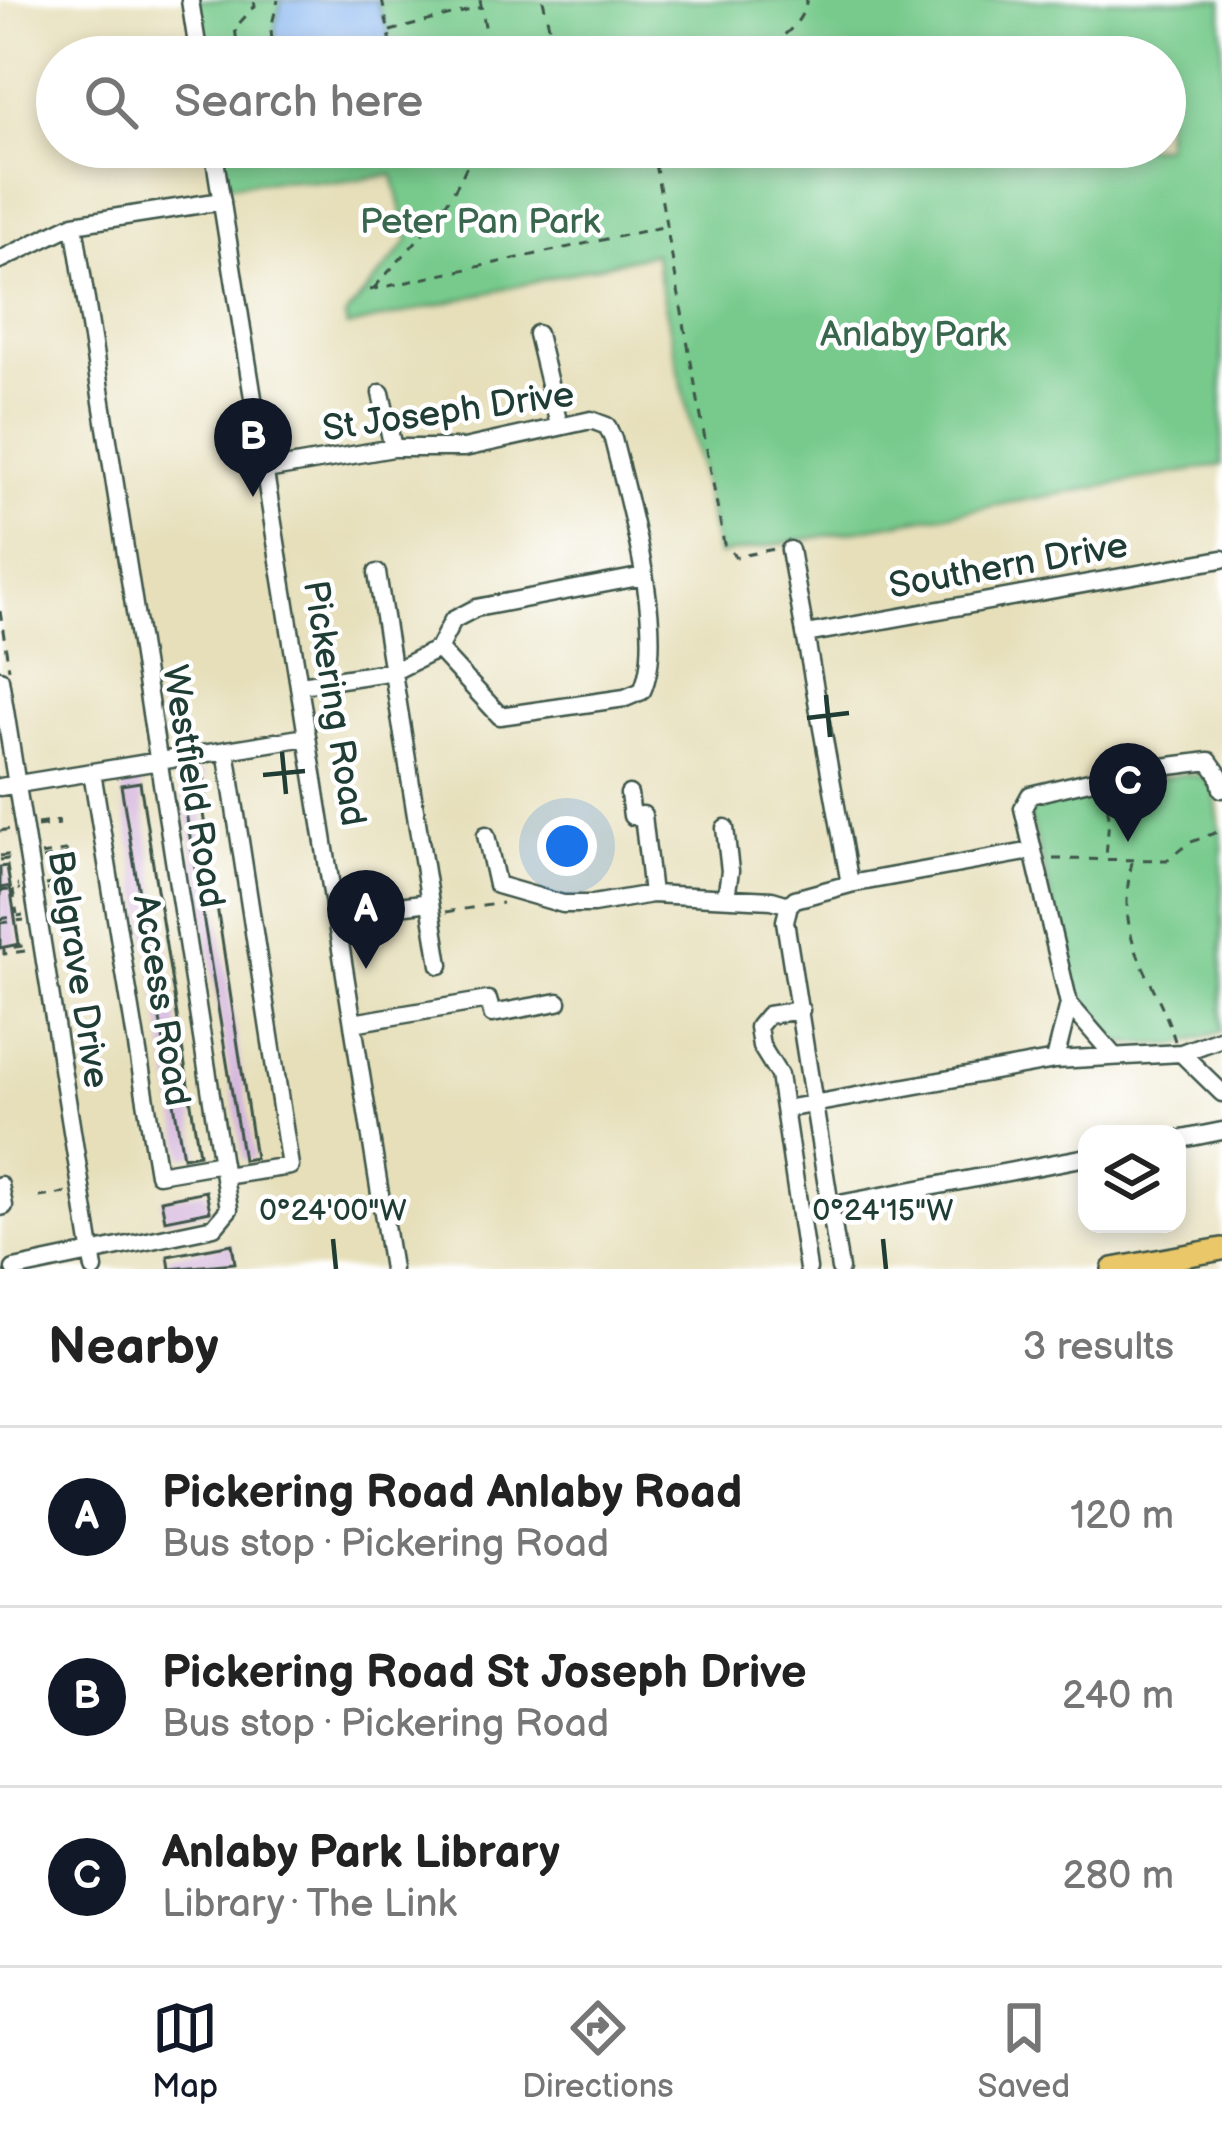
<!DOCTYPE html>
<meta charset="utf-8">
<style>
:root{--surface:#fff;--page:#f2f2f2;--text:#222;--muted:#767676;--line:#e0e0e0;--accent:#111827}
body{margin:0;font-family:"Balsamiq Sans",sans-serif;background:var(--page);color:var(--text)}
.controls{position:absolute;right:36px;bottom:36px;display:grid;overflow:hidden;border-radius:24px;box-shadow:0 6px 18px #0003}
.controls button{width:108px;height:108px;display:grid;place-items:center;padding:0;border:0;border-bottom:3px solid var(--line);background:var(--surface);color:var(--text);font:60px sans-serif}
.you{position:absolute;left:567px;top:846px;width:42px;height:42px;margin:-30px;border:9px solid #fff;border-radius:50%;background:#1a73e8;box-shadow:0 0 0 18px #1a73e833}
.badge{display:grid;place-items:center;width:78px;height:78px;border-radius:50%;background:var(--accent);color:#fff;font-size:39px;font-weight:700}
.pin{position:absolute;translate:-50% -99px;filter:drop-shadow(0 3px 6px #0008)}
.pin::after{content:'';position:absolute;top:63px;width:42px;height:36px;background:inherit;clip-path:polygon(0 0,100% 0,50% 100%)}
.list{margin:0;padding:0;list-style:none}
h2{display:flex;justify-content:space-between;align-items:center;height:156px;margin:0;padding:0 48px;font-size:51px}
h2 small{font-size:39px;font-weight:400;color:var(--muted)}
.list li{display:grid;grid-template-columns:78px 1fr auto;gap:36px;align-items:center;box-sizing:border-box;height:180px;padding:0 48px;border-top:3px solid var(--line)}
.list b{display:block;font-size:45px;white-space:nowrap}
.list p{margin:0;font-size:39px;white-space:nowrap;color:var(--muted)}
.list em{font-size:39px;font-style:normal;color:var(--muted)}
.icon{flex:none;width:66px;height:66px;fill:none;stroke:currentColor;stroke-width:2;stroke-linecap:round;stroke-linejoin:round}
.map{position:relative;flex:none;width:1222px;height:1269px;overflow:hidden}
.search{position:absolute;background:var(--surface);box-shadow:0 6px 18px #0003;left:36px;right:36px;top:36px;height:132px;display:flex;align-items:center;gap:30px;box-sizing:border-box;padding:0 42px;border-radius:66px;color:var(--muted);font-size:45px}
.sheet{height:696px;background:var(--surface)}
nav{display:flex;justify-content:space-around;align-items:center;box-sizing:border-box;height:168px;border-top:3px solid var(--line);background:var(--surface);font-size:33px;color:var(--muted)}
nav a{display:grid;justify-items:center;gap:6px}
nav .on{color:var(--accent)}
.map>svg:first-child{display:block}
.green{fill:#77ca8c;stroke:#4b8460;stroke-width:3}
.water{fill:#84b4ef;stroke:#527892;stroke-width:3}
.building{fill:#d4b5dc}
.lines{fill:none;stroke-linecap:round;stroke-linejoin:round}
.minor-casing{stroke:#3d5548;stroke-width:21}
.major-casing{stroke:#3d5548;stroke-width:26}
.path{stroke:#3d5548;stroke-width:3;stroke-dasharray:9 9;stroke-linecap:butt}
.minor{stroke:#fff;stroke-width:16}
.major{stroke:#eac769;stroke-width:21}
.ticks{fill:none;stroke:#1f3d34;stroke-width:4.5}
.labels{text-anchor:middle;stroke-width:9;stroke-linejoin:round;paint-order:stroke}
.park-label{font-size:36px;fill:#39674e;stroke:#fff}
.street-label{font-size:36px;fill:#1f3d34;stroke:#fff}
.ticks-label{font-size:30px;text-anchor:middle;fill:#1f3d34;stroke:#fff;stroke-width:9;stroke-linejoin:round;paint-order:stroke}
</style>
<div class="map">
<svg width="1222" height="1269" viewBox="0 0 1222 1269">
<rect width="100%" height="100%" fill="#fff"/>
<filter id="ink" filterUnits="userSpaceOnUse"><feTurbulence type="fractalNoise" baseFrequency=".00833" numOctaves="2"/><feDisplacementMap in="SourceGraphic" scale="24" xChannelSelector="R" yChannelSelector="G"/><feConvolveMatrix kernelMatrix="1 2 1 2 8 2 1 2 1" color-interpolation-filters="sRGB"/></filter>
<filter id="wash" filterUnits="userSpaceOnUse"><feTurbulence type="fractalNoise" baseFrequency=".004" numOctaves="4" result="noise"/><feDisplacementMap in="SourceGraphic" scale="48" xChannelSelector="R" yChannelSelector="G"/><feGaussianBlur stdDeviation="2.7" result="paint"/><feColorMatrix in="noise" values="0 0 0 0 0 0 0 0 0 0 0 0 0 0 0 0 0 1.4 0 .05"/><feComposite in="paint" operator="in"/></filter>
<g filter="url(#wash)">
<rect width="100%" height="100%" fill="#e6dfba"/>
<path class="green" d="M193,0H1222V465L718,555L654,253L347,327L345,317L409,240L393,175L337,182L283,180L225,185L219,147H1165V57H203Z
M1185,774L1202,777L1214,789L1222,844V1032L1176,1045L1117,1043L1073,984L1029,811L1038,800Z"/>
<path class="water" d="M282,0H376L388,31L390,57H277L276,26Z"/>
<g id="blocks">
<path class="building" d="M203,772L206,799L201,800L255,1158L243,1160L180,776Z
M140,782L199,1154L183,1157L121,785Z
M7,866L19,944L0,948V867Z
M206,1191L210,1211L165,1220L161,1200Z
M232,1244L235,1263L170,1269L168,1256Z"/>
</g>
</g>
<g filter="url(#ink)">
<use href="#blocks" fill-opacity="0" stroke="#3d5548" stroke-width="3"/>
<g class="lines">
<defs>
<path id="minor" d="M190,0L199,57
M213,147L392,1269
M0,260L74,224L222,201
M537,334L559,425
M381,393L393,448
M266,470L393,448H464L591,420L607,426L613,439C628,501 668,634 642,691L625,698L500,716L438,649L394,671L301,685
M790,550L850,884
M377,573L440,965
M806,634L1222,559
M438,649L453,620L476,608L644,576
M0,679L94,1269
M92,772L158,1174L222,1163
M0,787L306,737
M629,794L632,816L643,815L652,894
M725,828L730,871L726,897
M486,835L497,885L563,904H593L652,894L772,900L789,905L795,899L850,884L1032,851
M789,905L785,921L840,1269
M336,914L430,902
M1069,1004L1114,1056
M801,1010L768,1015L758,1027L761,1046L779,1075L808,1269
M353,1023L488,1000L492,1014L558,1002
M1181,1053L1222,1093
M1055,1060L1069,1004L1023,808L1030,795L1131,771L1209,761L1219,775L1222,789
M785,1109L1055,1060L1181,1053L1222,1038
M1177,1140L1222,1131
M224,1176L290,1166L226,750
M0,1185L4,1206L0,1207
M829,1206L1087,1157
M14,1269L214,1227L229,1209L74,224"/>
<path id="major" d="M1113,1269L1222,1249"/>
</defs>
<use href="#minor" class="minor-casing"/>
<use href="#major" class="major-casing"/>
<path class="path" d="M382,0L394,57
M480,0L491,57
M543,0L556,57
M390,31L482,7
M239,57L235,28L255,6L254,0
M247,57H267
M273,57L271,28L278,0
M736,57C766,49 800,33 807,0
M652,147L724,544L736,557L774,549
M374,288C414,243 455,205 474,147
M370,290L667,226
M0,611L9,669
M1105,790L1109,817L1106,858
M37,824L60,821
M37,827L60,824
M0,831L10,829
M41,855L70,850
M0,856L14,854
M42,859L71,854
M1053,859L1167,860L1189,843L1220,831
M0,860L15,858
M1132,862C1113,945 1153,969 1175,1041
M46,885L75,881
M0,888L19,885
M13,890L17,914
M47,890L75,885
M0,891L20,889
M446,912L502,903
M50,914L67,913
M0,919L23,915
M51,919L66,917
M0,923L24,920
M25,951L4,954V949L28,945
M39,1197L66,1193"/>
<use href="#minor" class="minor"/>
<use href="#major" class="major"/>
</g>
</g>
<path class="ticks" d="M826,695L830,737M807,718L849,713M282,752L286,794M263,775L305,771M333,1239L336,1269M883,1239L886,1269"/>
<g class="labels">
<g class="park-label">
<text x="480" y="233">Peter Pan Park</text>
<text x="913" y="346">Anlaby Park</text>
</g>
<g class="street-label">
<text transform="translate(448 410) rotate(-8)" y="13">St Joseph Drive</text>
<text transform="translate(1008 564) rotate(-10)" y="13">Southern Drive</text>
<text transform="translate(336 703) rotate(81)" y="13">Pickering Road</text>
<text transform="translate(195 786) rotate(81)" y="13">Westfield Road</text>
<text transform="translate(80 969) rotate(81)" y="13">Belgrave Drive</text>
<text transform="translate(163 1000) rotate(81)" y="13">Access Road</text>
</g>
</g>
<g class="ticks-label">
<text x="333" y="1220">0°24'00"W</text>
<text x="883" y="1220">0°24'15"W</text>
</g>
</svg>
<div class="controls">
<button><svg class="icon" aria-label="layers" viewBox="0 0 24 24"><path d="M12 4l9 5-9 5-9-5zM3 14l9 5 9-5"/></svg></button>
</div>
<div class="you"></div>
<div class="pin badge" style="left:366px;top:969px">A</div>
<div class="pin badge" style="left:253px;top:497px">B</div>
<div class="pin badge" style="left:1128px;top:842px">C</div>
<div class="search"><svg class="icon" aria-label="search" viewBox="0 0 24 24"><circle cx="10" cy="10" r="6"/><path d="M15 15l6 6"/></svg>Search here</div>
</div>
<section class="sheet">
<h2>Nearby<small>3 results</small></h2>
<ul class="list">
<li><span class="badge">A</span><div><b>Pickering Road Anlaby Road</b><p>Bus stop · Pickering Road</p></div><em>120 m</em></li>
<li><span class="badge">B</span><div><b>Pickering Road St Joseph Drive</b><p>Bus stop · Pickering Road</p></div><em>240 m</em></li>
<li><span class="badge">C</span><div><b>Anlaby Park Library</b><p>Library · The Link</p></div><em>280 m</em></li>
</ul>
</section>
<nav>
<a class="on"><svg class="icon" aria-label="map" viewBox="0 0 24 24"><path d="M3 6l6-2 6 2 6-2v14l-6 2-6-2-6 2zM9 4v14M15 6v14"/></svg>Map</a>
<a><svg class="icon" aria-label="directions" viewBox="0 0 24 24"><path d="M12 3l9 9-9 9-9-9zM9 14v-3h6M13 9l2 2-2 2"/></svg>Directions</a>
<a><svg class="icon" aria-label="saved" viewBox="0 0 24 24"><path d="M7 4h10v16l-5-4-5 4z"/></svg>Saved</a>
</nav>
